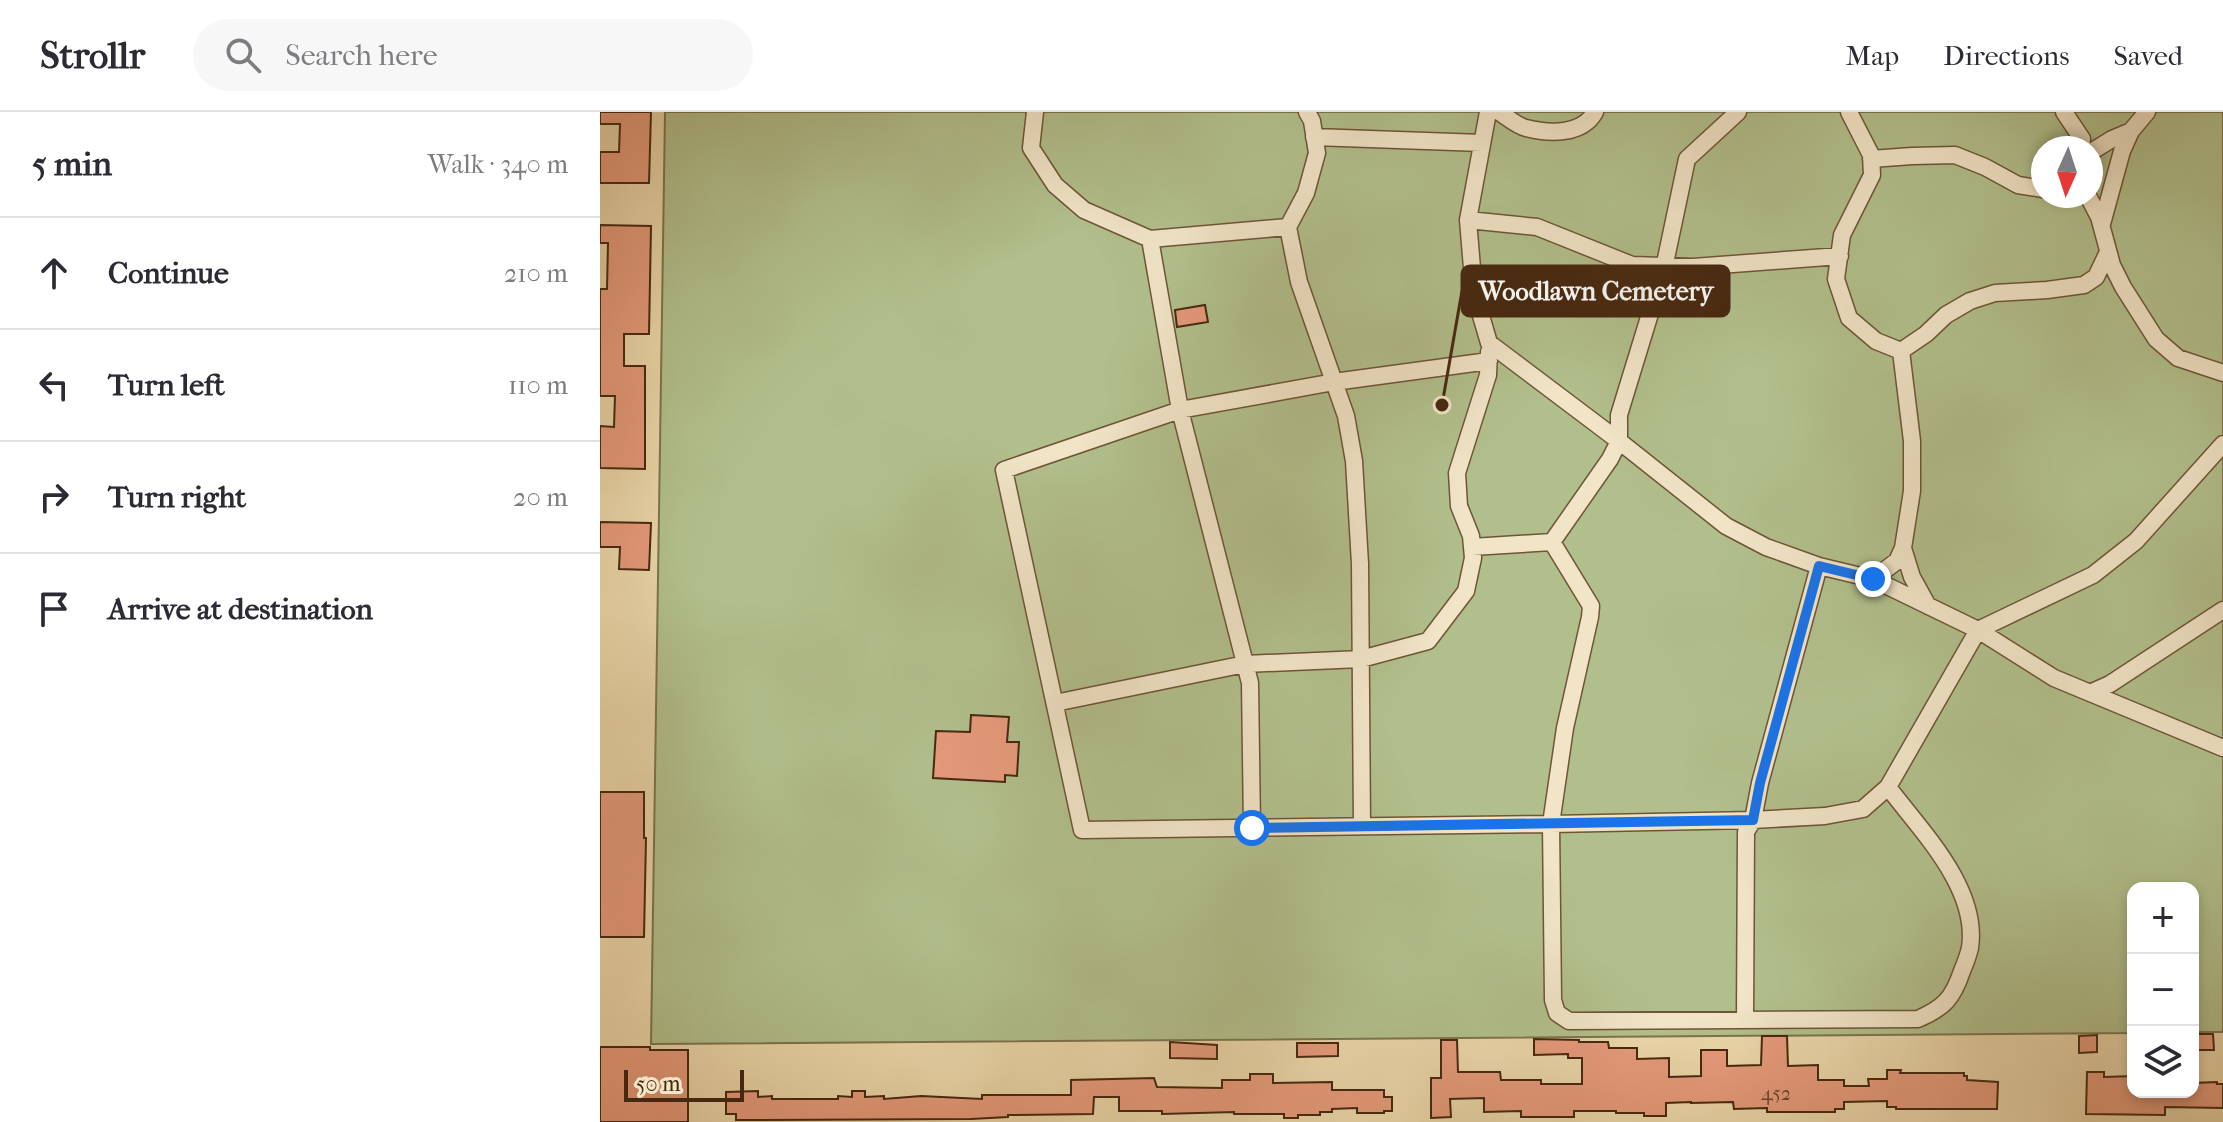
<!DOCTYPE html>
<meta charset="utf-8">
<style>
:root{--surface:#fff;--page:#f7f7f7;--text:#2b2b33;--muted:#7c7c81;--line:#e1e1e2}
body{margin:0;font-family:"IM FELL French Canon",serif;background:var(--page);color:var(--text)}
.controls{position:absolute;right:24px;bottom:24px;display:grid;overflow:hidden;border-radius:16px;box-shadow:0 4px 12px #0003}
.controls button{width:72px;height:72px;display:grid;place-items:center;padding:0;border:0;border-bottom:2px solid var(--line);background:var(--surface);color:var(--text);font:40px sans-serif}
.compass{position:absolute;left:1431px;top:24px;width:72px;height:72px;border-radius:50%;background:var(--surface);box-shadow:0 4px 12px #0003;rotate:183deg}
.scale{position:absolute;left:24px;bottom:20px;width:120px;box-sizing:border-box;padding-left:8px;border:4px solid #462810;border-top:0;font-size:22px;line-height:28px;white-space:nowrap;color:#462810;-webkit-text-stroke:6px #f1e4c7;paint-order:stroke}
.stop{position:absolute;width:24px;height:24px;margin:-18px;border:6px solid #1a73e8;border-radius:50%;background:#fff}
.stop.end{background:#1a73e8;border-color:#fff;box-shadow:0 2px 8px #0008}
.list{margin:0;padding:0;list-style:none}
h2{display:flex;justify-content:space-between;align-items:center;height:104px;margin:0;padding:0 32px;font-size:34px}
h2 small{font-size:26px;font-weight:400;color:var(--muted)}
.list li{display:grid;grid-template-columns:52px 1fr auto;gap:24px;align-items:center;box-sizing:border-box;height:112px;padding:0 32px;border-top:2px solid var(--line)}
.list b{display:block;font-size:30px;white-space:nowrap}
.list em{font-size:26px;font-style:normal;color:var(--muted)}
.icon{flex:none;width:44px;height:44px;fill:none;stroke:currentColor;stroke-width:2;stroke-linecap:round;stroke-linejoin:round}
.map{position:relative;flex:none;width:1623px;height:1010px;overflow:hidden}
header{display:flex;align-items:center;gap:48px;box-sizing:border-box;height:112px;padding:0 40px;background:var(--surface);border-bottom:2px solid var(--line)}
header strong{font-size:38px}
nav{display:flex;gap:44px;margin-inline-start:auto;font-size:28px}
.search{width:560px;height:72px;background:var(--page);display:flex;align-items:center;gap:20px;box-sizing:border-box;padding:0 28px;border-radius:44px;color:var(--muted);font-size:30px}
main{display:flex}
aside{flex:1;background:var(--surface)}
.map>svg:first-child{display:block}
.green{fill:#b1bf8c;stroke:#7c744e;stroke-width:2;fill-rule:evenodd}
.building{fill:#e59a7b;stroke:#462810;stroke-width:2}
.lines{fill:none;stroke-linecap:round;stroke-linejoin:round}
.minor-casing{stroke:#6f5436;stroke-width:19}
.minor{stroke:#f1e4c7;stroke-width:16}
.route{stroke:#1a73e8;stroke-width:10}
.labels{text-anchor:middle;stroke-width:7;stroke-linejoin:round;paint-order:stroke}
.number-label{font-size:20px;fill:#6e442b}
.leader{fill:none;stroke:#462810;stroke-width:3}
.callout-dot{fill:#462810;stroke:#f1e4c7;stroke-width:3}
.callout{fill:#462810;stroke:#462810;stroke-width:3}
.callout-label{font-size:26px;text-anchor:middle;font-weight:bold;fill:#fff}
</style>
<header>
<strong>Strollr</strong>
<div class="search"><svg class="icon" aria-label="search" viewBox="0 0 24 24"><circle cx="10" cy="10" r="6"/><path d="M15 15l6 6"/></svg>Search here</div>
<nav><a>Map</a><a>Directions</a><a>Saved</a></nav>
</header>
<main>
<aside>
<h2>5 min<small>Walk · 340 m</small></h2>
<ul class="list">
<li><svg class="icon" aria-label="ahead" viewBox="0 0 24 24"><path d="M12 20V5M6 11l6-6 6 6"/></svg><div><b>Continue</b></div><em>210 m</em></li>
<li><svg class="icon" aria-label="left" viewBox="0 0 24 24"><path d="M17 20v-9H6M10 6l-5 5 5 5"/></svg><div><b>Turn left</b></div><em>110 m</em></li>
<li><svg class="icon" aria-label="right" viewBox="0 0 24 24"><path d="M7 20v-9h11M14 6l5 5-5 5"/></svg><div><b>Turn right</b></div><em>20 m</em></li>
<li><svg class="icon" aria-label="arrive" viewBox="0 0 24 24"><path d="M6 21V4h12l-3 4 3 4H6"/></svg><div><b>Arrive at destination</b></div></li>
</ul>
</aside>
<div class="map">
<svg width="1623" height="1010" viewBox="0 0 1623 1010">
<rect width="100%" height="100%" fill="#ead6a9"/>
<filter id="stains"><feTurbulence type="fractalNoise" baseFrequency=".0025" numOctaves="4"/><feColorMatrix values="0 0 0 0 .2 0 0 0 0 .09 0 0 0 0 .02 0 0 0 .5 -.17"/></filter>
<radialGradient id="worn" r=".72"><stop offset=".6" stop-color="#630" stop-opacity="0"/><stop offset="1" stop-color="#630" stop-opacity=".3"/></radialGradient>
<path class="green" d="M65,0H1623V920H1593V776H1533V921L51,932ZM1443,36H1491V84H1443Z"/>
<path class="building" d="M0,0H51L49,71H0V40H19L20,12H0Z
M0,113L51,114L49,222H24V254H45V357L0,356V314L14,315L15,284H0V177H7L8,131H0Z
M605,193L608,210L577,215L575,198Z
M0,410L51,411L49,458L19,457L20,435H0Z
M371,603L409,605L407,630H419L417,664L405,663V670L333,666L336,619L370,620Z
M0,680H44V726H46L44,825H0Z
M1596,922H1613L1614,938H1597Z
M1497,923V940L1479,941V924Z
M1162,924H1187L1188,954L1218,953V968H1244V974H1269L1268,967H1287V958H1301L1300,961H1364V964H1367V968L1398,970L1397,997H1296V995H1287V989L1244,990V997H1235V1000H1167V996L1134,997L1133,990L1091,991V990L1066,991V1004H1044V1001H1016V999H974V1005H921V999L884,1000V986L850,987L851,1005L831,1006V966H841V928H857L858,960H900L901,968H941V972H982V946H968V942L934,943V927L979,928V930H1008L1009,936H1037V947L1069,946V965L1101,964V938H1127V954L1161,953Z
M570,930L617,933V947L570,946Z
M697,931H738V944L697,945Z
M0,935H50V938H88V1010H0Z
M1487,960H1504V965L1533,964V980H1593V971L1617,970V972H1623V996L1565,995V1003L1486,1002Z
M650,962H673V971L732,970V978H784V985H792V999H784V1001H757V996L732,997V1000H720V1003H698V1006H684V1002H634V1000L562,1002V999H519V985H494L493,1002L408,1003V1005L371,1007L136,1008V1002H126V980L158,979V985L172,984V987H238V984L252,985V979H265V985L284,984V987L321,984L382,987V983H471V968L554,966L557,975L622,976V968H650Z"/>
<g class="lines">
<defs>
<path id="minor" d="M435,0L431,36L455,73L484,98L550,127L580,298L404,358L482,718L951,712L953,888L957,901L969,909L1318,907C1344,896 1353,886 1362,859C1365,852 1368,844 1370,836C1379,776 1321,719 1288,675L1378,518L1454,566L1623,636
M707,0L712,9L717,41L706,81L688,115L699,170L746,304L754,349L760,452L762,714
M888,0L868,108L874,180L889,231L1019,329L1010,347L952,430L991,494L990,505L965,616L951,712L1153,708L1225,704L1263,697L1288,675
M899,0C907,5 917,14 926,16C950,22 982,23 995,0
M1138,0L1087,47L1064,156L1019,303V329L1126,414L1166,435L1219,454L1160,671L1153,708L1146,720L1145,908
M1249,0L1271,43L1272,63L1242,123L1236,167L1249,206L1276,229L1301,239L1312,329V379L1303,436L1297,449L1273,467
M1464,0L1482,27L1481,36
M714,25L882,31
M1491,40L1512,27L1531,19
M1271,47L1312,44L1355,43L1385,55L1418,73L1443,77
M1488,84L1499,105L1512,153L1523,175L1556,227L1578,246L1623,261
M868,108L937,115L1032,153L1093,155L1240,144
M1502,112L1522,39L1531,19L1547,0
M550,127L688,115
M1301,239L1326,222L1346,203L1370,189L1395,181L1447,178L1484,173L1496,165L1508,140
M872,435L952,430
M1303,436L1312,465L1328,494
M1219,454L1273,467L1378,518L1493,463L1536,429L1623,332
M1490,581L1510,572L1623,498
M455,591L645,552L761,547L828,529L866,479L873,446L871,424L859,394L857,361L888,263L889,240
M652,716L650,571L580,298L734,270L889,249"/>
</defs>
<use href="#minor" class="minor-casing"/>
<use href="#minor" class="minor"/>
</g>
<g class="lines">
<path class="route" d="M652,716L1153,708L1160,671L1219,454L1273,467"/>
</g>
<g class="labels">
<g class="number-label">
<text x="1176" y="988">452</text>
</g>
</g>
<path class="leader" d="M842 293L862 179"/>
<circle class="callout-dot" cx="842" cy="293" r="8"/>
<rect class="callout" x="862" y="154" width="267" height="50" rx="8"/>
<g class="callout-label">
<text x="996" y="188">Woodlawn Cemetery</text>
</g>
<rect width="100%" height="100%" filter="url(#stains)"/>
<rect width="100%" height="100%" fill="url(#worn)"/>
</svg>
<div class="controls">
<button>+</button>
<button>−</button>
<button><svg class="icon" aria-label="layers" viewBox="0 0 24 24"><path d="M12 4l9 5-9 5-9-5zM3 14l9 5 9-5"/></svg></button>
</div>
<svg class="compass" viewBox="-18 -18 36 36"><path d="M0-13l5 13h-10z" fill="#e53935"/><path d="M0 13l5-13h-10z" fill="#7c7c81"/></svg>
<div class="scale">50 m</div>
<div class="stop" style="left:652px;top:716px"></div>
<div class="stop end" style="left:1273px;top:467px"></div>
</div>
</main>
